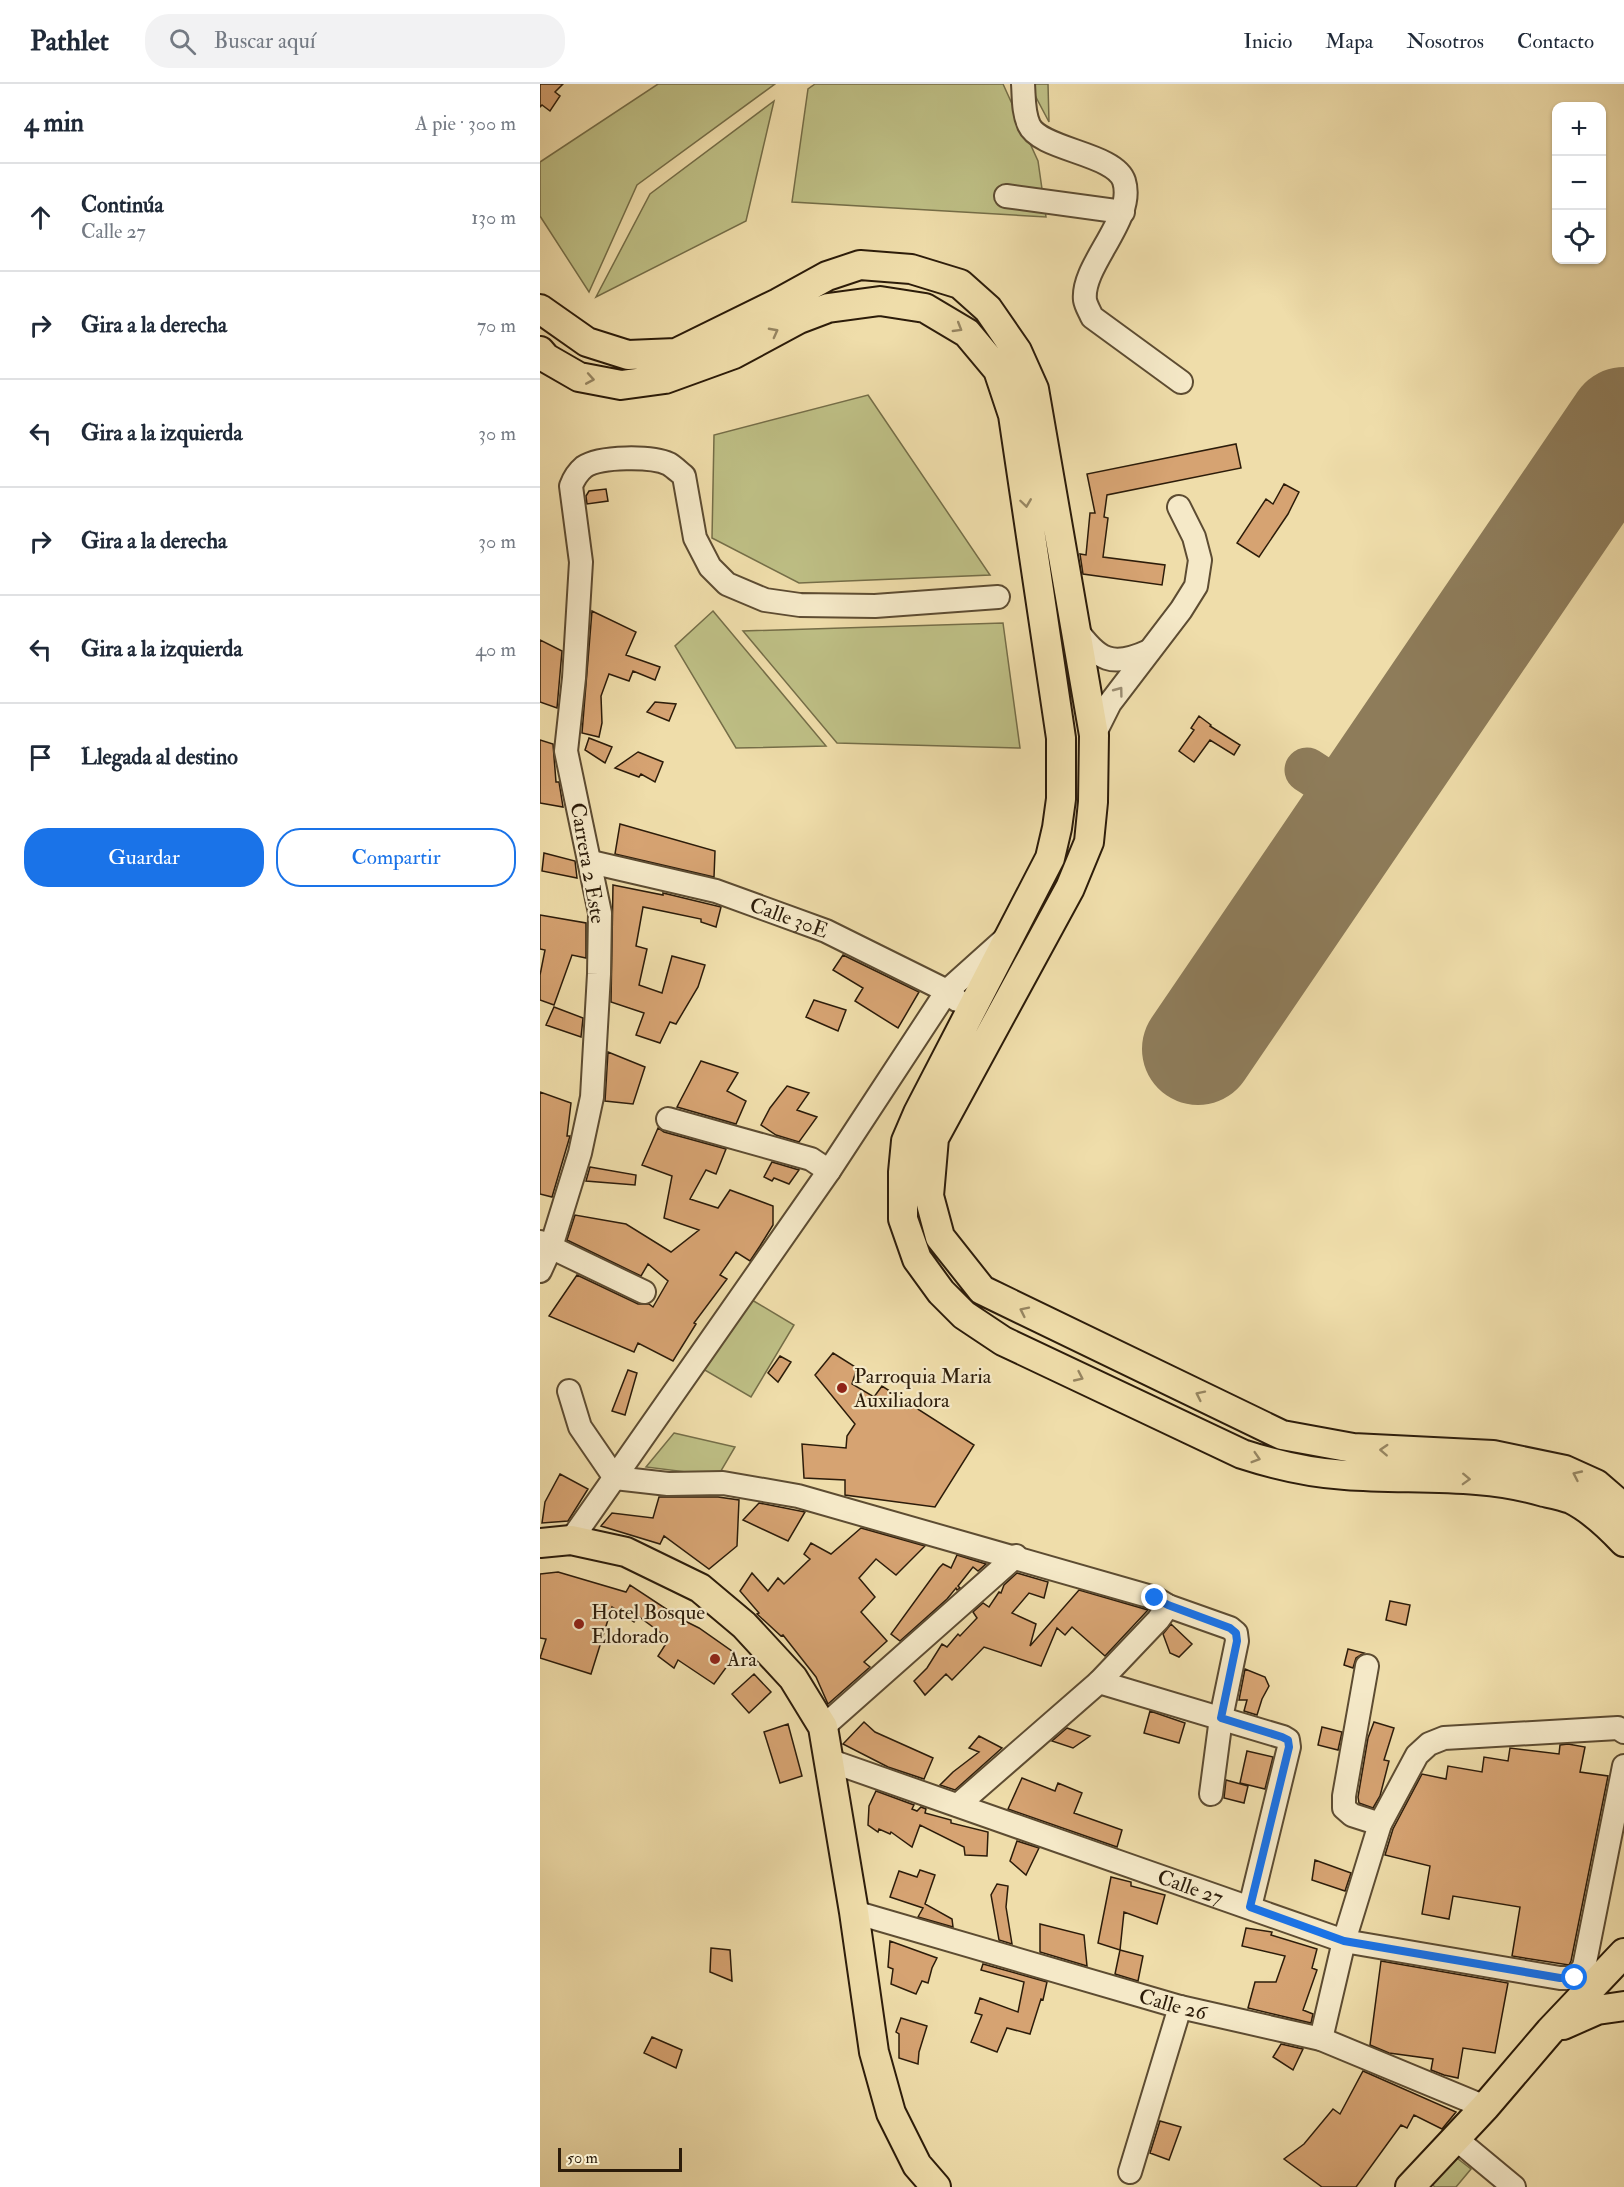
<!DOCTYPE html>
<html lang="es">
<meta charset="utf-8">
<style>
:root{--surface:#fff;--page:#f2f2f3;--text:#1f2937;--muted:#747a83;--line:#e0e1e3;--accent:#1a73e8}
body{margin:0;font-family:"IM FELL Double Pica",serif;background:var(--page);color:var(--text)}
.controls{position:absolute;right:18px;top:18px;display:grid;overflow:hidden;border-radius:12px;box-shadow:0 2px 4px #0004}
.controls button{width:54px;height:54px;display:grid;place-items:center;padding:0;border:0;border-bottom:2px solid var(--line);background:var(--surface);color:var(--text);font:30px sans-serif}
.scale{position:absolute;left:18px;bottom:15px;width:124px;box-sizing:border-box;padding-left:6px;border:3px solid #2c1c0a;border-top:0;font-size:16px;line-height:21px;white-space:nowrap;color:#2c1c0a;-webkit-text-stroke:4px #f5e9c8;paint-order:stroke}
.stop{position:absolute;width:18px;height:18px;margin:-14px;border:4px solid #1a73e8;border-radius:50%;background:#fff}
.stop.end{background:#1a73e8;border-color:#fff;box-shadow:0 2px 6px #0008}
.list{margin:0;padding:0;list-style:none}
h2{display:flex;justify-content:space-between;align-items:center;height:78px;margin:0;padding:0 24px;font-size:26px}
h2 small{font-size:20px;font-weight:400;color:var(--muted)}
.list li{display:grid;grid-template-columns:39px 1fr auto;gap:18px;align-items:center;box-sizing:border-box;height:108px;padding:0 24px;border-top:2px solid var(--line)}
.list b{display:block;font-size:22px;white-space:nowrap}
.list p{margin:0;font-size:20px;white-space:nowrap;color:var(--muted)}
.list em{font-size:20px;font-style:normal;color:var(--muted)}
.actions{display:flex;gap:12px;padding:18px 24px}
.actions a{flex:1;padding:14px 0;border:2px solid var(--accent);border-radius:24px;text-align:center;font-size:21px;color:var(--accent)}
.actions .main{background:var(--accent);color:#fff}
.icon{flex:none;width:33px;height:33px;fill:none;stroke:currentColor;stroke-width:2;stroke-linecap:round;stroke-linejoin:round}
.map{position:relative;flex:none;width:1084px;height:2103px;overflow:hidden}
header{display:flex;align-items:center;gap:36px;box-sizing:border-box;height:84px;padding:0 30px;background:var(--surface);border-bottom:2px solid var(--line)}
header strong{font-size:28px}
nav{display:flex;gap:33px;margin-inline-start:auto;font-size:21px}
.search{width:420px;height:54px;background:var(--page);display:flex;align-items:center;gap:15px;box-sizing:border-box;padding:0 21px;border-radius:24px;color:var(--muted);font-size:22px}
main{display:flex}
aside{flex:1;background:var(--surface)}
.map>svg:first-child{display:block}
.green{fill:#bebf85;stroke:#756e48;stroke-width:1.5}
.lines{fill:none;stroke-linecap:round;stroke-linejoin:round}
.taxiway{stroke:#8e7c5a;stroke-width:45}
.runway{stroke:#8e7c5a;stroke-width:112}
.building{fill:#d6a372;stroke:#2c1c0a;stroke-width:1.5}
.minor-casing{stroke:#5d4c32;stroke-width:26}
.major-casing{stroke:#2c1c0a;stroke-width:32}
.minor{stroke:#f5e9c8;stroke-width:22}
.major{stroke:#efddaa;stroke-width:28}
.oneway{stroke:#978662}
.oneway2{stroke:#9b8d72}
.route{stroke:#1a73e8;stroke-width:8}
.poi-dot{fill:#8f2418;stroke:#f5e9c8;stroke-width:2}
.labels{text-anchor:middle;stroke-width:4.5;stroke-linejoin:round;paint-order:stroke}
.street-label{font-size:21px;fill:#2c1c0a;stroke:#f5e9c8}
.poi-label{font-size:21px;fill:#2c1c0a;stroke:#f5e9c8;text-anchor:start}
</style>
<header>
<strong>Pathlet</strong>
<div class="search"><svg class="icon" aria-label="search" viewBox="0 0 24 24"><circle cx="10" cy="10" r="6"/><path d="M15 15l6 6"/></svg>Buscar aquí</div>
<nav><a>Inicio</a><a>Mapa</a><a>Nosotros</a><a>Contacto</a></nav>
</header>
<main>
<aside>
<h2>4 min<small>A pie · 300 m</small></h2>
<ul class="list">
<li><svg class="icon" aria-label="ahead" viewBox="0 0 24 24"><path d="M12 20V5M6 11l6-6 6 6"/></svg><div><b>Continúa</b><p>Calle 27</p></div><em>130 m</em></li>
<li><svg class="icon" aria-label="right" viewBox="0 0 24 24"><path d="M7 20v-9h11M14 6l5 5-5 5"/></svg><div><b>Gira a la derecha</b></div><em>70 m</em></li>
<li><svg class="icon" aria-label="left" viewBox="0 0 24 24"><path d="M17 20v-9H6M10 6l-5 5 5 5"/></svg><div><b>Gira a la izquierda</b></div><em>30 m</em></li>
<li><svg class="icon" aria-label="right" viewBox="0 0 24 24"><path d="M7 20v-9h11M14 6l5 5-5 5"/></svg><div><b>Gira a la derecha</b></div><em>30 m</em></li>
<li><svg class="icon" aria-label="left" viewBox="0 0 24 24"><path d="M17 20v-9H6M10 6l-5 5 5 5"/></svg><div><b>Gira a la izquierda</b></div><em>40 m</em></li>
<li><svg class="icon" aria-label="arrive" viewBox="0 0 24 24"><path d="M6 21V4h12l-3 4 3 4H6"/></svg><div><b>Llegada al destino</b></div></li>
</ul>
<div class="actions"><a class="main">Guardar</a><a>Compartir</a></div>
</aside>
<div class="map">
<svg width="1084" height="2103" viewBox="0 0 1084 2103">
<rect width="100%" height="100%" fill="#efddaa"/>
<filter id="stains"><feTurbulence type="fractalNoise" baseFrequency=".00333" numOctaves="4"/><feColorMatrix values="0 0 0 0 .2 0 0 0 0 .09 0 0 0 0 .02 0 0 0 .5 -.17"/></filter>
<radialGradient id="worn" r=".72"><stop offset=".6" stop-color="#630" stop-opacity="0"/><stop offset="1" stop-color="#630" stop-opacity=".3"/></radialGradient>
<path class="green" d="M118,0H235L97,101L49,208L0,132V78Z
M275,0H463L498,77L506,133L252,118L268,5Z
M489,0H508L509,38Z
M234,17L206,137L56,213L110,110Z
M328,311L450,491L259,499L172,454L174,351Z
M173,527L286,662L196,664L135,562Z
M463,539L480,664L297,659L203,547Z
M207,1213L254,1241L211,1313L163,1285Z
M134,1349L195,1363L178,1392L106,1383Z
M913,2071L931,2085L916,2103H895L888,2097Z"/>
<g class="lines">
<path class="taxiway" d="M767,686L823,722"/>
<path class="runway" d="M658,965L1084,339"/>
</g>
<path class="building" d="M0,0H23L15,8L20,12L10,27L2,21L0,23Z
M696,360L701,384L567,411L564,433L568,434L563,473L625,481L622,501L543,490L540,470L546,471L550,429H555L547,390Z
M744,400L759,408L748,430L719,473L697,459L726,415L733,420Z
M66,405L68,417L47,420L46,412L49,407Z
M52,527L96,548L86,571L120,583L115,596L93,587L89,597L69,590L61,612L62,639L59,653L42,649Z
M0,556L22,567L17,624L0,618Z
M115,618L136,620L129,637L107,628Z
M659,632L671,641L670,642L700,661L694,671L670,656L654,678L639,667L654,646L651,644Z
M49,654L72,663L65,679L45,666Z
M0,656L13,660L16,698H19L23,723L0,719Z
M98,668L123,678L115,698L101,690L99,693L75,684Z
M80,740L175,767L174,793L75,770Z
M4,769L35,777L37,794L2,787Z
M73,801L123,811V809L181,823L176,843L161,838V835L103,823L96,862L107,865L99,901L122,909L132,872L165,881L158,903L136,940L130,938L120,959L96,951L104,929L71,918Z
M0,831L46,839V874L32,871L14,921L0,916V891L5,866L0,865Z
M303,871L379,908L358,944L315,917L323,904L293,886Z
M274,916L306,926L298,947L266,933Z
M14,923L43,934L41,953L6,941Z
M68,968L105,983L93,1020L65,1017Z
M161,977L198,989L187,1007L206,1017L196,1040L137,1023Z
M247,1002L269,1009L257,1026L277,1033L259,1058L236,1051L221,1041L230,1024Z
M0,1008L31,1019L27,1052H30L12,1113L0,1110Z
M118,1044L124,1048L186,1065L176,1090L166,1086L150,1115L178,1124L190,1106L233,1122V1141L220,1162L210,1177L196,1168L180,1191L187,1195L154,1239L156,1240L133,1277L98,1259L94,1268L9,1232L37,1191L98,1220H109L113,1223L128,1197L108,1180L101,1192L27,1156L35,1131L86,1140L131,1168L159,1146L124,1134L132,1092L102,1081Z
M232,1078L259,1086L249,1100L234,1094L232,1097L224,1093Z
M50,1083L96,1091L95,1101L46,1097Z
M293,1269L317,1284L312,1300L334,1313L342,1302L434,1361L395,1423L305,1411V1396L264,1394L262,1360L306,1364L307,1352L315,1340L275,1291Z
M240,1272L251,1278L238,1298L228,1289Z
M88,1286L97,1289L85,1331L72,1327Z
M20,1390L48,1405L28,1437L2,1439L5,1418Z
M119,1413H178L199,1416L197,1462L169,1485L124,1452L120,1460L61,1442L72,1429L113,1434Z
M219,1419L265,1428L248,1457L203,1436Z
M321,1444L385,1462L356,1491L336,1475L319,1494L335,1513L321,1528L347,1557L324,1578L330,1583L288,1620L276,1593L243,1551L241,1552L217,1530L219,1529L200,1507L212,1489L228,1507L238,1494L244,1500L270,1475L264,1470L271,1459L291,1470Z
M417,1471L446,1480L438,1487L433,1483L418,1502L420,1504L417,1506L416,1504L407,1515L360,1557L351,1550L399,1484L403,1480L411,1484Z
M18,1488L86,1508L90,1501L143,1536L159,1544L196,1570L174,1600L138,1576L134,1584L118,1572L129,1555L98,1532L94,1538L72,1523L51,1590L0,1574L6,1555L0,1554V1490Z
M477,1489L508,1498L504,1514L489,1509L472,1529L496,1540L490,1562L539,1506L608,1526L565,1572L532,1543L525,1551L517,1544L501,1582L444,1563L412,1596L406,1590L385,1611L374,1597L387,1584L402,1560L407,1563L418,1550L420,1552L437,1534L433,1528L443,1519L449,1523L459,1508L461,1509L464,1501Z
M850,1517L870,1521L866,1541L846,1536Z
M631,1540L652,1560L639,1573L630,1569L623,1550Z
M808,1565L824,1569L816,1574L813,1584L804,1581Z
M705,1585L725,1593L729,1602L722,1615L717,1631L704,1627L707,1616H699Z
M214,1590L231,1608L209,1629L192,1610Z
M610,1627L645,1639L639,1659L604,1649Z
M324,1638L335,1648L393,1674L384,1695L348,1683L303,1660Z
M834,1638L854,1644L844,1676L849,1677L840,1712L833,1724L819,1719L818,1713L828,1654Z
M248,1640L262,1692L240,1699L224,1648Z
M782,1643L802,1648L798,1666L778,1661Z
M527,1644L550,1652L533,1664L512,1657Z
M439,1652L462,1664L415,1706L400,1701L413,1688L439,1668L429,1664Z
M1028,1660L1045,1663L1040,1688L1068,1692L1031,1877L1029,1881L972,1872L980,1823L913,1812L909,1835L882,1830L890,1782L845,1771L853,1745L882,1690L906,1695L908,1682L942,1688L944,1673L968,1677L970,1664L1019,1670L1020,1661Z
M707,1667L733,1673L725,1705L700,1699Z
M482,1694L515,1707L518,1699L542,1709L534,1729L582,1746L577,1763L468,1725Z
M686,1696L708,1702L704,1719L684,1714Z
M336,1707L374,1721L372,1725L377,1727L381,1723L386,1725L385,1729L411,1736V1739L448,1748L447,1772L425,1771L424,1763L380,1741L372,1763L351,1748L350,1750L339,1745L338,1748L328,1741L329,1722Z
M477,1757L499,1764L486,1791L470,1777Z
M775,1776L811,1789L805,1807L772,1796Z
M380,1786L395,1791L385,1820L412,1835L413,1843L378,1833L383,1824L350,1813L359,1787L377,1793Z
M571,1793L591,1798V1802L625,1811L617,1840L584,1828L580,1866L558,1859Z
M457,1800L468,1802L466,1823L472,1860L459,1856L451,1811Z
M500,1840L544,1851L547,1882L500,1868Z
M706,1844L732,1848L731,1851L777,1865L772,1884L777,1886L763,1926L773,1930L771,1939L708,1924L715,1898H736L745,1872L702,1862Z
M350,1857L397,1874L392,1884L388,1899L382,1897L376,1910L351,1900L353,1885L348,1883Z
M171,1864L190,1866L192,1897L170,1888Z
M580,1866L603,1872L598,1897L575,1890Z
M841,1877L968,1899L955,1969L923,1964L918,1994L904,1991L891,1986L893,1975L849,1969L830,1961Z
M443,1880L507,1898L503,1916L501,1915L490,1950L467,1944L457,1968L431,1958L442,1931L435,1929L440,1914L478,1928L484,1898L441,1886Z
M361,1934L387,1942L379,1968L378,1980L359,1974V1950L356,1948Z
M112,1953L142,1966L136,1984L104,1969Z
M741,1960L763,1965L753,1986L733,1973Z
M823,1987L916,2028L902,2045L874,2031L867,2044L861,2041L816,2103H782L744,2075L764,2060L793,2025L800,2030Z
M620,2037L641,2043L629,2076L610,2069Z"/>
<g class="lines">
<defs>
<g id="minor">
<path d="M483,0C484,13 483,28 489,41C500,66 575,69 584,97C596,135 541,181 545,216C546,222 550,228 552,233L641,298"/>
<path d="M466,112L583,128"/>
<path d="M536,545C558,576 572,584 609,567"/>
<path d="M554,651L570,619L641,526L656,502L660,476L654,453L639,423"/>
<path id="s1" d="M51,778L176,807L286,847L407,907L417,916"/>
<path d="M128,1035L271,1075L289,1087"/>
<path d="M0,1158L104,1208"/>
<path d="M0,1187L11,1163L40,1069L52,1013L59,890L60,829L26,667L34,594L41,478L31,402C34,394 38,388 44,383C60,372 112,372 129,380C134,383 139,388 144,392L155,454L170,483L187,500L225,516L260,521L335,522L458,513"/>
<path d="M29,1307L40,1343L75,1394L128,1400L183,1399L258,1412L615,1514L628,1522L690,1544L696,1549L697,1557L681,1634L671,1710"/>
<path d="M31,1456L289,1087L407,907L465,855"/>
<path d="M827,1582L804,1712V1724L812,1731L840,1740"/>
<path d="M559,1598L743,1653L748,1656L749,1663L710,1823"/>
<path d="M283,1643L476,1472"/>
<path id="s2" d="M288,1676L804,1857L1020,1894H1035L1044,1883L1084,1682"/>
<path d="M418,1721L559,1598L618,1536L628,1522"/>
<path id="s3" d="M314,1828L640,1923L781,1955L945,2023"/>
<path d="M781,1955L804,1857L840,1740L877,1671L889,1660L904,1654L1078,1644L1084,1648"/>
<path d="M915,2054L974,2103"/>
<path d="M590,2088L640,1923"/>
</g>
<path id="major" d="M0,225L47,258L88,271L136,269L238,219L287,192L320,181L371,185L420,200L448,225L477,267L494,305L554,651L553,718L549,758L530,804L394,1054L389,1112L400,1153L442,1206L742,1351L813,1364L953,1371L1025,1386L1056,1400L1084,1424
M0,267L6,274L39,293L81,301L125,295L194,270L259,235L288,224L340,217L385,224L427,249L458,286L473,331L521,654V715L517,744L510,774L378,1029L366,1057L363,1088V1135L377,1175L401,1208L424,1231L463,1257L702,1370C736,1381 770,1389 805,1391C872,1396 940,1389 1004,1408C1013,1410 1023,1412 1031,1415C1051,1425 1069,1442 1084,1458
M0,1459L31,1456L86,1468L160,1504L204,1541L253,1594L283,1643L314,1828L334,1968L351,2029L377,2081L396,2103
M1023,1941L1057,1926L1084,1922
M870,2103L945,2023L1010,1947L1084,1869"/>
</defs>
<use href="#minor" class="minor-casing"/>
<use href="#major" class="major-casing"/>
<use href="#minor" class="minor"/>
<use href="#major" class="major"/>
</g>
<defs><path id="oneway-chevron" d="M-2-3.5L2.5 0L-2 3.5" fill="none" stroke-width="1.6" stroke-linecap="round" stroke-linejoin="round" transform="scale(1.5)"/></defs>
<g class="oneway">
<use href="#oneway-chevron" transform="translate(418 244) rotate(31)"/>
<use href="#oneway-chevron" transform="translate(234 248) rotate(-28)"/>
<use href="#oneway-chevron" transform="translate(50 295) rotate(10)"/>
<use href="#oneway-chevron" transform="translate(486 419) rotate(82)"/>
<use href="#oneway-chevron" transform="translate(484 1227) rotate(-154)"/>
<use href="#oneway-chevron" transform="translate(539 1293) rotate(25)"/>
<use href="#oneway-chevron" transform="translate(660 1311) rotate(-154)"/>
<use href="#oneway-chevron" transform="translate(844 1366) rotate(-177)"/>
<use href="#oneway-chevron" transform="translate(716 1374) rotate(17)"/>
<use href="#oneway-chevron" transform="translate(1037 1391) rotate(-155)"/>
<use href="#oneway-chevron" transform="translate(926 1395) rotate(2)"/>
</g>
<use class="oneway2" href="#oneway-chevron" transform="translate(579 607) rotate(-53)"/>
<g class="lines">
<path class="route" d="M615,1514L628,1521L690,1544L696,1549L697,1557L681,1634L742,1653L748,1656L749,1663L710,1823L804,1857L1020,1894H1035"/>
</g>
<g class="poi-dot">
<circle cx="302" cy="1304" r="6"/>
<circle cx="39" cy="1540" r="6"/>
<circle cx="175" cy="1575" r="6"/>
</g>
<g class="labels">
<g class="street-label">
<text transform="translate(48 779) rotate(80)" y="7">Carrera 2 Este</text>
<text dy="7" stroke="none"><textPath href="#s1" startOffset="206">Calle 30E</textPath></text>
<text dy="7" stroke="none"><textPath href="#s2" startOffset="384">Calle 27</textPath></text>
<text dy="7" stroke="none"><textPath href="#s3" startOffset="332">Calle 26</textPath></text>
</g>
<g class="poi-label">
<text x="314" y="1299">Parroquia Maria<tspan x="314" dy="24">Auxiliadora</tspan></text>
<text x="51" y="1535">Hotel Bosque<tspan x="51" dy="24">Eldorado</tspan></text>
<text x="187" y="1582">Ara</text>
</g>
</g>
<rect width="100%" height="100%" filter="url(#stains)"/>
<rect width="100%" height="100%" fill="url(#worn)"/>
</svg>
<div class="controls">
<button>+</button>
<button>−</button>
<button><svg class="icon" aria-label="locate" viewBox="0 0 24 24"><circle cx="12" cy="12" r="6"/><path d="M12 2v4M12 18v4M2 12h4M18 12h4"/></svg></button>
</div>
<div class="scale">50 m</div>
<div class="stop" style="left:1035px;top:1894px"></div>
<div class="stop end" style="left:615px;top:1514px"></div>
</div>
</main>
